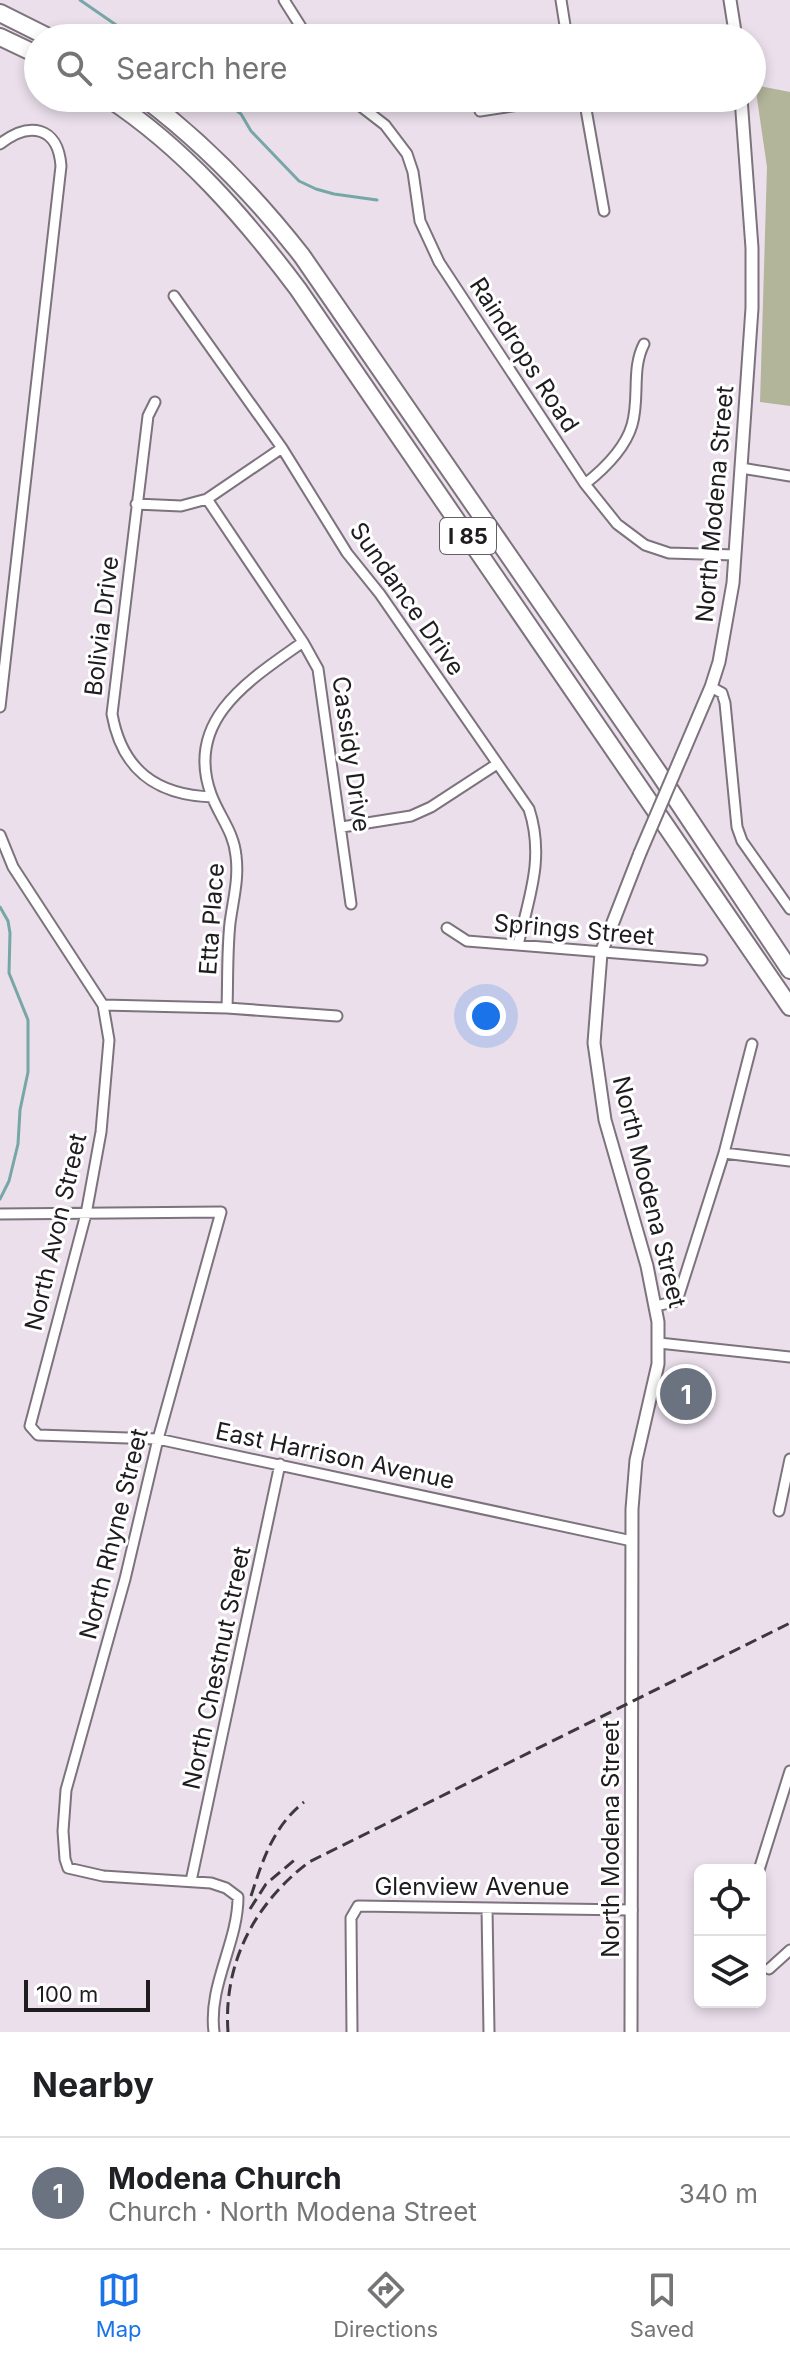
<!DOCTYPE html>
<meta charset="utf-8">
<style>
:root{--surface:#fff;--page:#f2f2f2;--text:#202124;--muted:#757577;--line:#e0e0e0;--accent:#1a73e8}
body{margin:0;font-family:Inter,sans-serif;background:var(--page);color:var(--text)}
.controls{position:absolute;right:24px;bottom:24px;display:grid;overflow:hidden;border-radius:12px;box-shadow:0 4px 12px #0003}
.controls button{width:72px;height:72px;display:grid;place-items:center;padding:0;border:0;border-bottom:2px solid var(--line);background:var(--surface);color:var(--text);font:40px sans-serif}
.scale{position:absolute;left:24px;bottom:20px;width:126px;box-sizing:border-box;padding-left:8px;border:4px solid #1f1c20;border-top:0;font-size:22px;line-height:28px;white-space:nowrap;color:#1f1c20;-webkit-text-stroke:6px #fff;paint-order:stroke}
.you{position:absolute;left:486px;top:1016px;width:28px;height:28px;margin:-20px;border:6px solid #fff;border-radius:50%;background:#1a73e8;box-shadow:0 0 0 12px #1a73e833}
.badge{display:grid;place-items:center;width:52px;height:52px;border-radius:50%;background:var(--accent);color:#fff;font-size:26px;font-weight:700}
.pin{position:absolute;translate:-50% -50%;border:4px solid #fff;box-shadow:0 2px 8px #0006}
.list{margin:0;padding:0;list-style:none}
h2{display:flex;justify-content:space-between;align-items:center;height:104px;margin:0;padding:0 32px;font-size:34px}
h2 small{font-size:26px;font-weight:400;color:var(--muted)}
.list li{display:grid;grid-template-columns:52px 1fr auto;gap:24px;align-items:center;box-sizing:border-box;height:112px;padding:0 32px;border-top:2px solid var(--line)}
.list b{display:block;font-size:30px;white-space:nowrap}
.list p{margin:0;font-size:26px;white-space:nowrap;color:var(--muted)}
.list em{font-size:26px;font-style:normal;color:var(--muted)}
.icon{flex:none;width:44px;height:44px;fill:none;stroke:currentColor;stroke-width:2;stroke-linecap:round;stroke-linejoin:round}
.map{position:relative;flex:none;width:790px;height:2032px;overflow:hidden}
.search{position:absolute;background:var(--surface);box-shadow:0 4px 12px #0003;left:24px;right:24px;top:24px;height:88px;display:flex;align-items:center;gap:20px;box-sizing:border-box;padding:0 28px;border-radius:44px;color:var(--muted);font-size:30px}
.sheet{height:216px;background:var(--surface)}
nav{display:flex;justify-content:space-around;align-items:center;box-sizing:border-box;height:112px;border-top:2px solid var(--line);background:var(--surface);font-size:22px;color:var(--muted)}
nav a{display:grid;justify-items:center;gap:4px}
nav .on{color:var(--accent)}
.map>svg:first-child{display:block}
.green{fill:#b2b59a}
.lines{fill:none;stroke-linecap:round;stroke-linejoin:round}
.stream{stroke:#77a6a6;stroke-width:3}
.minor-casing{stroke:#7c737d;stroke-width:13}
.tertiary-casing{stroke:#7c737d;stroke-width:15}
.motorway-casing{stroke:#7c737d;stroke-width:20}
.minor{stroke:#fff;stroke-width:9}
.tertiary{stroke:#fff;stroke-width:11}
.motorway{stroke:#fff;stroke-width:16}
.rail{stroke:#3d383e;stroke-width:3;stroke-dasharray:12 6;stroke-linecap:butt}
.tertiary-bridge-casing{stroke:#7c737d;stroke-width:15;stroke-linecap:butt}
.tertiary-bridge{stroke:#fff;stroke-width:11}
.labels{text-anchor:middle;stroke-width:6;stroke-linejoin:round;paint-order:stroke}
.shield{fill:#fff;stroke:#626063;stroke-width:2}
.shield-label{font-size:22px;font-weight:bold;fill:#1f1c20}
.street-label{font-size:24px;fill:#1f1c20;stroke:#fff}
</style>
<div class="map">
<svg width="790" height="2032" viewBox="0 0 790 2032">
<rect width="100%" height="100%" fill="#eadfeb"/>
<path class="green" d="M755,85L790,92V406L760,402L767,167Z"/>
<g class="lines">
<path class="stream" d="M80,0L135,38
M220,98L241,114L251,131L299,181L316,189L334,194L377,200
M0,907L8,921L10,933L9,973L28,1020V1072L20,1110L18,1144L9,1181L0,1199"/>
<defs>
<path id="minor" d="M284,0L308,38
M561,0L567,38
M350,98L385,125L407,154L413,172L420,221L439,262L585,484L617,524L645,545L669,553L735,555
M584,98L604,211
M480,111L564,98
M0,144C29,121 58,126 61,166L0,707
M174,296L282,448L347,553L380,594L529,809C545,858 529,897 518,945
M155,402L148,416L112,714C122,770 156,795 212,797
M741,468L790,476
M585,484C604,469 625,449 632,425C640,398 631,369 644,344
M207,499L303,642L318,669L351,904
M136,504L181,506L207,499L282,448
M711,687L722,693L725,703L737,827L742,841L790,909
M342,827L411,816L431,807L497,764
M0,835L13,867L103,1005L109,1040L101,1132L86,1214L30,1426L38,1435L158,1439L632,1541
M447,928L467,941L702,960
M103,1005L227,1008L337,1016
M227,1008C228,980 227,951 230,923C233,900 239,879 236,856C234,832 219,816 211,794C184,719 251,679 303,642
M724,1153L790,1161
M0,1214L221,1212L158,1439L125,1579L66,1790L63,1831L65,1859L68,1868L103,1876L211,1883L226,1888L238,1897C238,1943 208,1985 214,2032
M656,1306L677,1301L724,1153L752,1044
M659,1343L790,1357
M779,1511L790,1459
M759,1870L790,1771
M191,1881L280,1464
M487,1908L489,2032
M769,1969L790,1950
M352,2032L351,1918L358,1906L632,1910"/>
<path id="tertiary" d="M730,0L736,38
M682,755L711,687L719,662L733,583L752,308V248L741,98
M631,2032L632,1509L636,1460L658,1364V1322L647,1266L605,1120L594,1043L601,953L640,853"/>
<path id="motorway" d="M0,13L50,38
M0,37L38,55
M108,98C184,148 244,217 298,289L790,1007
M144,98C205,144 255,196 302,256L658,772L790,970"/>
</defs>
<use href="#minor" class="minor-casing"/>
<use href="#tertiary" class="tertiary-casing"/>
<use href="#motorway" class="motorway-casing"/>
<use href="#minor" class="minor"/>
<use href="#tertiary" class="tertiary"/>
<use href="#motorway" class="motorway"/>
<path class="rail" d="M251,1896C263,1859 273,1827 304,1802
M250,1909L266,1884L298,1857
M228,2032C223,1963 255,1903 309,1862L790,1623"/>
<defs>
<path id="tertiary-bridge" d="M640,853L682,755"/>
</defs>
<use href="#tertiary-bridge" class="tertiary-bridge-casing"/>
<use href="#tertiary-bridge" class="tertiary-bridge"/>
</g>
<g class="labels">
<rect class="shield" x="440" y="518" width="56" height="36" rx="6"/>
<g class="shield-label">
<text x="468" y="544">I 85</text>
</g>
<g class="street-label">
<text transform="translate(524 355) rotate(57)" y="8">Raindrops Road</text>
<text transform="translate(715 504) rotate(-85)" y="8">North Modena Street</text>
<text transform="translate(407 599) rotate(55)" y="8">Sundance Drive</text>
<text transform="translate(102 626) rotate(-83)" y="8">Bolivia Drive</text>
<text transform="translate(351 754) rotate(82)" y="8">Cassidy Drive</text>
<text transform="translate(212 919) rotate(-86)" y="8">Etta Place</text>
<text transform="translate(574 930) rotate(5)" y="8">Springs Street</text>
<text transform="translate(649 1192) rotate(76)" y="8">North Modena Street</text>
<text transform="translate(56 1232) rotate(-77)" y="8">North Avon Street</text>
<text transform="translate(335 1456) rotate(12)" y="8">East Harrison Avenue</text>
<text transform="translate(114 1534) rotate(-76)" y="8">North Rhyne Street</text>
<text transform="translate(217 1668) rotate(-78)" y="8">North Chestnut Street</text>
<text transform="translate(611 1839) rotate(-90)" y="8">North Modena Street</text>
<text x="472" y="1895">Glenview Avenue</text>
</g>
</g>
</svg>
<div class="controls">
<button><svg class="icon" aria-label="locate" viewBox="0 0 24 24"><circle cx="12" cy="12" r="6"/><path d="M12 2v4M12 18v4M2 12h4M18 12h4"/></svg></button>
<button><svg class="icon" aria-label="layers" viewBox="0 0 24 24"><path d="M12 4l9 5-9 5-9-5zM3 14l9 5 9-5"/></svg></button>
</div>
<div class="scale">100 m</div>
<div class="you"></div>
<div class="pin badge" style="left:686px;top:1394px;background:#6b7280">1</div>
<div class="search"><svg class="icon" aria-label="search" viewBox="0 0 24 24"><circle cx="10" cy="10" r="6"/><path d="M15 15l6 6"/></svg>Search here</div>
</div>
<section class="sheet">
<h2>Nearby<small></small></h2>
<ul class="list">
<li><span class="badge" style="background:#6b7280">1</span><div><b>Modena Church</b><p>Church · North Modena Street</p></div><em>340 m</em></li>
</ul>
</section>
<nav>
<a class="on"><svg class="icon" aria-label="map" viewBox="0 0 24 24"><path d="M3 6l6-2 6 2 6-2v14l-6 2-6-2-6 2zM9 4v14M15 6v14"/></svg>Map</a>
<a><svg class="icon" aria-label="directions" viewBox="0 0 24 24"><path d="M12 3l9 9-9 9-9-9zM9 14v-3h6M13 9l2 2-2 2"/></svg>Directions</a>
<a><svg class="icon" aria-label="saved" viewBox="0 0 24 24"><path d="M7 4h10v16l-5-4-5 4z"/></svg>Saved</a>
</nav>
